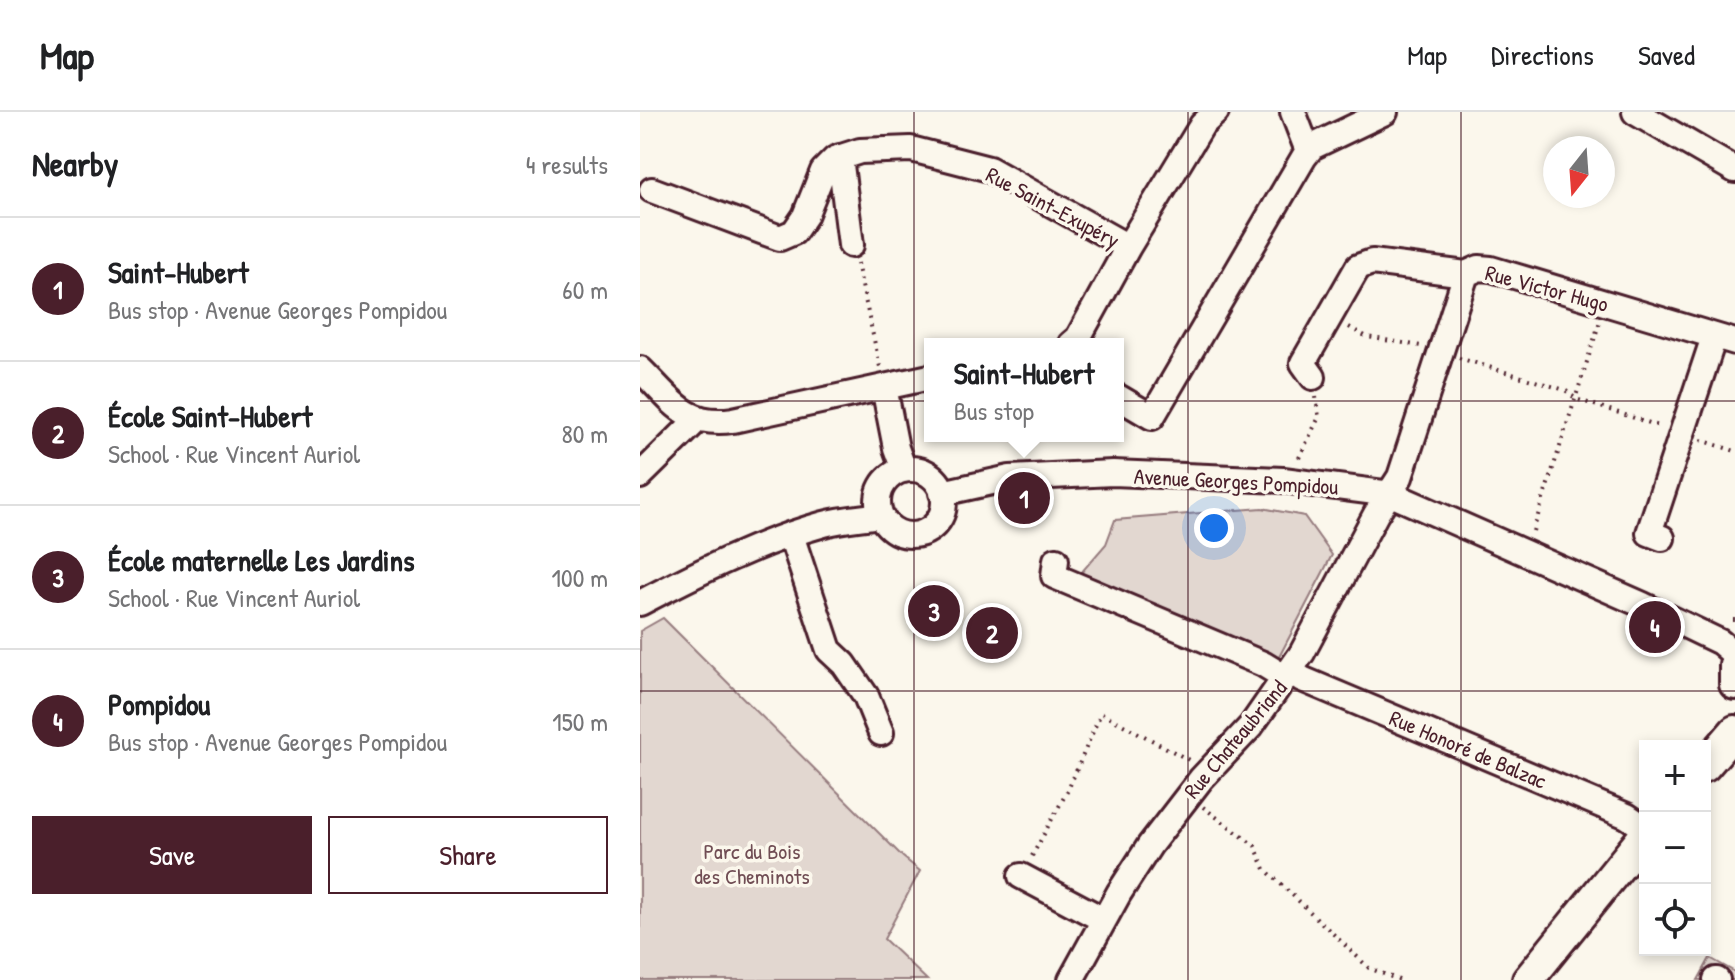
<!DOCTYPE html>
<meta charset="utf-8">
<style>
:root{--surface:#fff;--page:#f2f2f2;--text:#202124;--muted:#757577;--line:#e0e0e0;--accent:#4a1f2b}
body{margin:0;font-family:"Patrick Hand",sans-serif;background:var(--page);color:var(--text)}
.controls{position:absolute;right:24px;bottom:24px;display:grid;overflow:hidden;border-radius:0px;box-shadow:0 4px 12px #0003}
.controls button{width:72px;height:72px;display:grid;place-items:center;padding:0;border:0;border-bottom:2px solid var(--line);background:var(--surface);color:var(--text);font:40px sans-serif}
.compass{position:absolute;left:903px;top:24px;width:72px;height:72px;border-radius:50%;background:var(--surface);box-shadow:0 4px 12px #0003;rotate:197deg}
.you{position:absolute;left:574px;top:416px;width:28px;height:28px;margin:-20px;border:6px solid #fff;border-radius:50%;background:#1a73e8;box-shadow:0 0 0 12px #1a73e833}
.badge{display:grid;place-items:center;width:52px;height:52px;border-radius:50%;background:var(--accent);color:#fff;font-size:26px;font-weight:700}
.pin{position:absolute;translate:-50% -50%;border:4px solid #fff;box-shadow:0 2px 8px #0006}
.popup{position:absolute;left:284px;top:226px;width:200px;height:104px;box-sizing:border-box;display:grid;place-content:center;border-radius:0px;background:var(--surface);filter:drop-shadow(0 2px 6px #0005);font-size:26px;white-space:nowrap;color:var(--muted)}
.popup b{font-size:30px;color:var(--text)}
.popup::after{content:'';position:absolute;left:50%;top:100%;margin-left:-16px;border:16px solid transparent;border-top-color:var(--surface)}
.list{margin:0;padding:0;list-style:none}
h2{display:flex;justify-content:space-between;align-items:center;height:104px;margin:0;padding:0 32px;font-size:34px}
h2 small{font-size:26px;font-weight:400;color:var(--muted)}
.list li{display:grid;grid-template-columns:52px 1fr auto;gap:24px;align-items:center;box-sizing:border-box;height:144px;padding:0 32px;border-top:2px solid var(--line)}
.list b{display:block;font-size:30px;white-space:nowrap}
.list p{margin:0;font-size:26px;white-space:nowrap;color:var(--muted)}
.list em{font-size:26px;font-style:normal;color:var(--muted)}
.actions{display:flex;gap:16px;padding:24px 32px}
.actions a{flex:1;padding:18px 0;border:2px solid var(--accent);border-radius:0px;text-align:center;font-size:28px;color:var(--accent)}
.actions .main{background:var(--accent);color:#fff}
.icon{flex:none;width:44px;height:44px;fill:none;stroke:currentColor;stroke-width:2;stroke-linecap:round;stroke-linejoin:round}
.map{position:relative;flex:none;width:1095px;height:868px;overflow:hidden}
header{display:flex;align-items:center;gap:48px;box-sizing:border-box;height:112px;padding:0 40px;background:var(--surface);border-bottom:2px solid var(--line)}
header strong{font-size:38px}
nav{display:flex;gap:44px;margin-inline-start:auto;font-size:28px}
main{display:flex}
aside{flex:1;background:var(--surface)}
.map>svg:first-child{display:block}
.green{fill:#e2d7d0;stroke:#967b7e;stroke-width:2}
.lines{fill:none;stroke-linecap:round;stroke-linejoin:round}
.minor-casing{stroke:#4a1f2b;stroke-width:30}
.major-casing{stroke:#4a1f2b;stroke-width:36}
.path{stroke:#4a1f2b;stroke-width:4;stroke-dasharray:2 6;stroke-linecap:butt}
.minor{stroke:#fbf7ec;stroke-width:24}
.major{stroke:#fbf7ec;stroke-width:30}
.grid{fill:none;stroke:#4a1f2b;stroke-width:2;stroke-opacity:0.55}
.labels{text-anchor:middle;stroke-width:7;stroke-linejoin:round;paint-order:stroke}
.street-label{font-size:22px;fill:#4a1f2b;stroke:#fbf7ec}
.park-label{font-size:22px;fill:#704d54;stroke:#fbf7ec}
</style>
<header>
<strong>Map</strong>
<nav><a>Map</a><a>Directions</a><a>Saved</a></nav>
</header>
<main>
<aside>
<h2>Nearby<small>4 results</small></h2>
<ul class="list">
<li><span class="badge">1</span><div><b>Saint-Hubert</b><p>Bus stop · Avenue Georges Pompidou</p></div><em>60 m</em></li>
<li><span class="badge">2</span><div><b>École Saint-Hubert</b><p>School · Rue Vincent Auriol</p></div><em>80 m</em></li>
<li><span class="badge">3</span><div><b>École maternelle Les Jardins</b><p>School · Rue Vincent Auriol</p></div><em>100 m</em></li>
<li><span class="badge">4</span><div><b>Pompidou</b><p>Bus stop · Avenue Georges Pompidou</p></div><em>150 m</em></li>
</ul>
<div class="actions"><a class="main">Save</a><a>Share</a></div>
</aside>
<div class="map">
<svg width="1095" height="868" viewBox="0 0 1095 868">
<rect width="100%" height="100%" fill="#fbf7ec"/>
<filter id="ink" filterUnits="userSpaceOnUse"><feTurbulence type="fractalNoise" baseFrequency=".0125" numOctaves="2"/><feDisplacementMap in="SourceGraphic" scale="16" xChannelSelector="R" yChannelSelector="G"/><feConvolveMatrix kernelMatrix="1 2 1 2 8 2 1 2 1" color-interpolation-filters="sRGB"/></filter>
<g filter="url(#ink)">
<path class="green" d="M622,396L664,404L692,443L639,545L617,559L426,478L466,432L475,408Z
M23,506L263,745L280,759L244,827L287,868H0V519Z
M1070,846L1095,860V868H1058Z"/>
<g class="lines">
<defs>
<path id="minor" d="M653,0L668,39
M995,0L1095,58
M200,45L211,133
M12,78L140,126L154,120L165,104L183,59L195,47L220,39L271,37L349,57L488,135
M431,232L438,226L488,135L562,13L576,0
M0,257C32,288 45,315 93,308L290,265
M673,265L663,251L718,155L732,150L826,162
M244,275L256,336L264,358
M478,285L512,305L664,45L672,35L745,0
M238 390a33 33 0 1 1 66 0a33 33 0 1 1-66 0Z
M0,364L57,308
M302,381L370,366L473,361L643,368L751,382L1003,493L1080,530L1095,543
M151,423L189,538L204,552L226,584L241,621
M1022,426L1009,421L1074,225
M416,448L414,464L623,552L646,566
M0,491C59,460 119,430 184,412C202,407 222,406 240,403
M651,559L662,567L987,704L1005,716
M381,764L464,808
M431,868L479,781L510,733L561,667L611,614L662,541L736,402L760,365L826,162L839,156L851,157L1095,230
M1076,868H1077"/>
<path id="major" d="M1095,553V572
M1065,654L1095,619
M888,868L1005,723"/>
</defs>
<use href="#minor" class="minor-casing"/>
<use href="#major" class="major-casing"/>
<path class="path" d="M217,151L240,255
M709,215L727,225L781,234
M819,246L925,278L936,287L1022,315
M1061,328L1095,339
M659,346L679,305L676,285
M893,419L960,209
M1093,508H1095
M563,695L615,734L625,757L729,856L759,868
M392,744L428,678L461,601L549,648"/>
<use href="#minor" class="minor"/>
<use href="#major" class="major"/>
</g>
</g>
<path class="grid" d="M274,0V868M548,0V868M821,0V868M0,289H1095M0,579H1095"/>
<g class="labels">
<g class="street-label">
<text transform="translate(413 95) rotate(28)" y="8">Rue Saint-Exupéry</text>
<text transform="translate(907 176) rotate(15)" y="8">Rue Victor Hugo</text>
<text transform="translate(596 369) rotate(3)" y="8">Avenue Georges Pompidou</text>
<text transform="translate(595 627) rotate(-50)" y="8">Rue Chateaubriand</text>
<text transform="translate(828 637) rotate(23)" y="8">Rue Honoré de Balzac</text>
</g>
<g class="park-label">
<text x="112" y="747">Parc du Bois<tspan x="112" dy="25">des Cheminots</tspan></text>
</g>
</g>
</svg>
<div class="controls">
<button>+</button>
<button>−</button>
<button><svg class="icon" aria-label="locate" viewBox="0 0 24 24"><circle cx="12" cy="12" r="6"/><path d="M12 2v4M12 18v4M2 12h4M18 12h4"/></svg></button>
</div>
<svg class="compass" viewBox="-18 -18 36 36"><path d="M0-13l5 13h-10z" fill="#e53935"/><path d="M0 13l5-13h-10z" fill="#757577"/></svg>
<div class="you"></div>
<div class="pin badge" style="left:384px;top:386px">1</div>
<div class="popup"><b>Saint-Hubert</b>Bus stop</div>
<div class="pin badge" style="left:352px;top:521px">2</div>
<div class="pin badge" style="left:294px;top:499px">3</div>
<div class="pin badge" style="left:1015px;top:515px">4</div>
</div>
</main>
